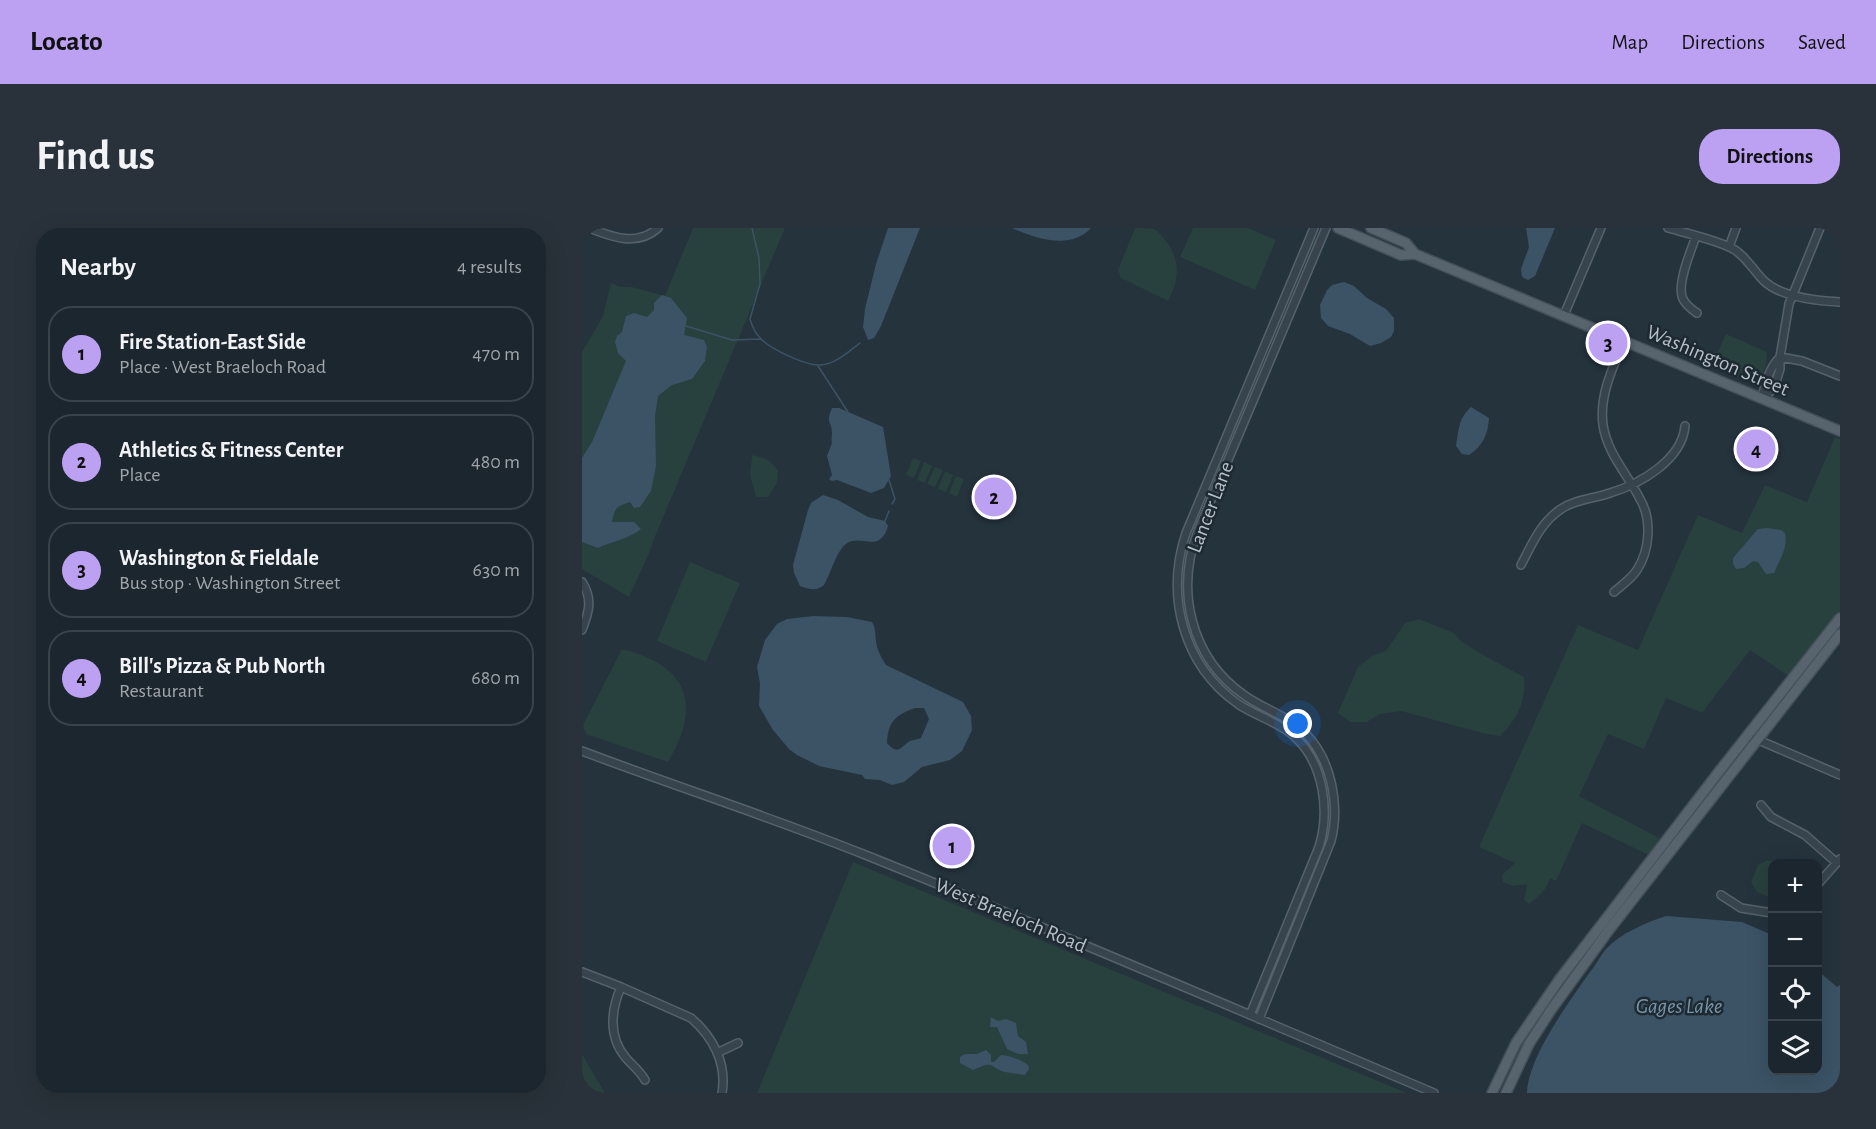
<!DOCTYPE html>
<meta charset="utf-8">
<style>
:root{--surface:#1c262e;--page:#29323a;--text:#f1f3f6;--muted:#a0a5aa;--line:#3a434a;--accent:#bca0f2}
body{margin:0;font-family:"Alegreya Sans",sans-serif;background:var(--page);color:var(--text)}
.controls{position:absolute;right:18px;bottom:18px;display:grid;overflow:hidden;border-radius:12px;box-shadow:0 6px 24px #0002}
.controls button{width:54px;height:54px;display:grid;place-items:center;padding:0;border:0;border-bottom:2px solid var(--line);background:var(--surface);color:var(--text);font:30px sans-serif}
.you{position:absolute;left:716px;top:496px;width:21px;height:21px;margin:-15px;border:4px solid #fff;border-radius:50%;background:#1a73e8;box-shadow:0 0 0 9px #1a73e833}
.badge{display:grid;place-items:center;width:39px;height:39px;border-radius:50%;background:var(--accent);color:#111;font-size:20px;font-weight:700}
.pin{position:absolute;translate:-50% -50%;border:3px solid #fff;box-shadow:0 2px 6px #0006}
.list{margin:0;padding:0;list-style:none}
h2{display:flex;justify-content:space-between;align-items:center;height:78px;margin:0;padding:0 24px;font-size:26px}
h2 small{font-size:20px;font-weight:400;color:var(--muted)}
.list li{display:grid;grid-template-columns:39px 1fr auto;gap:18px;align-items:center;box-sizing:border-box;height:96px;margin:0 12px 12px;padding:0 12px;border:2px solid var(--line);border-radius:24px}
.list b{display:block;font-size:22px;white-space:nowrap}
.list p{margin:0;font-size:20px;white-space:nowrap;color:var(--muted)}
.list em{font-size:20px;font-style:normal;color:var(--muted)}
.icon{flex:none;width:33px;height:33px;fill:none;stroke:currentColor;stroke-width:2;stroke-linecap:round;stroke-linejoin:round}
.map{position:relative;flex:none;width:1258px;height:865px;overflow:hidden;border-radius:24px}
header{display:flex;align-items:center;gap:36px;box-sizing:border-box;height:84px;padding:0 30px;background:var(--accent);color:#111}
header strong{font-size:28px}
nav{display:flex;gap:33px;margin-inline-start:auto;font-size:21px}
.intro{display:flex;align-items:center;justify-content:space-between;box-sizing:border-box;height:144px;padding:0 36px}
h1{margin:0;font-size:42px}
.button{padding:15px 27px;border-radius:24px;background:var(--accent);color:#111;font-size:21px;font-weight:700}
main{display:flex;gap:36px;padding:0 36px}
aside{flex:1;background:var(--surface);border-radius:24px;box-shadow:0 6px 24px #0002}
.map>svg:first-child{display:block}
.green{fill:#28403e}
.water{fill:#3b5365;fill-rule:evenodd}
.lines{fill:none;stroke-linecap:round;stroke-linejoin:round}
.stream{stroke:#3b5365;stroke-width:1.5}
.minor-casing{stroke:#56626b;stroke-width:10}
.major-casing{stroke:#445059;stroke-width:12}
.minor{stroke:#38444d;stroke-width:7}
.major{stroke:#57636d;stroke-width:9}
.labels{text-anchor:middle;stroke-width:5;stroke-linejoin:round;paint-order:stroke}
.street-label{font-size:21px;fill:#b4bfc8;stroke:#1e2932}
.water-label{font-size:22px;font-style:italic;fill:#7695aa;stroke:#1e2932}
</style>
<header>
<strong>Locato</strong>
<nav><a>Map</a><a>Directions</a><a>Saved</a></nav>
</header>
<div class="intro"><h1>Find us</h1><a class="button">Directions</a></div>
<main>
<aside>
<h2>Nearby<small>4 results</small></h2>
<ul class="list">
<li><span class="badge">1</span><div><b>Fire Station-East Side</b><p>Place · West Braeloch Road</p></div><em>470 m</em></li>
<li><span class="badge">2</span><div><b>Athletics &amp; Fitness Center</b><p>Place</p></div><em>480 m</em></li>
<li><span class="badge">3</span><div><b>Washington &amp; Fieldale</b><p>Bus stop · Washington Street</p></div><em>630 m</em></li>
<li><span class="badge">4</span><div><b>Bill's Pizza &amp; Pub North</b><p>Restaurant</p></div><em>680 m</em></li>
</ul>
</aside>
<div class="map">
<svg width="1258" height="865" viewBox="0 0 1258 865">
<rect width="100%" height="100%" fill="#25333d"/>
<path class="green" d="M111,0H203L72,311C66,331 55,350 47,369L0,341V124L21,88L29,55L39,59H50L83,68Z
M553,0C558,0 567,0 572,1C577,4 582,10 585,14C599,34 597,53 586,73L539,50L536,42Z
M611,0H666L694,12L673,62L598,29Z
M732,9L736,10L723,40L720,39Z
M718,41L722,43L691,117L687,115Z
M1144,106L1185,124L1184,138L1176,157L1129,139Z
M678,137L682,139L626,272L622,270Z
M1253,209L1258,211V386L1208,449L1168,422L1120,485L1084,470L1062,521L1026,506L997,568L1083,613L1071,629L1000,595L974,653L968,650C965,662 956,669 947,676L942,672L945,656L931,658L921,654L920,647L933,635L897,619L996,397L1056,422L1116,287L1160,305L1183,257L1225,274Z
M170,227C182,230 189,231 196,243L195,255L186,269H174L168,247Z
M331,230L339,233L332,250L324,247Z
M342,234L350,238L343,255L335,252Z
M353,239L361,242L353,259L345,256Z
M363,243L371,247L364,264L356,261Z
M374,248L382,251L375,269L367,265Z
M612,294L616,295C606,320 601,345 602,371H599C598,342 602,321 612,294Z
M108,334L158,355L124,434L75,413Z
M837,391L872,405L879,413L896,424L942,449C944,474 936,490 918,508L904,506L819,483L798,486L785,494H768L756,485L776,439L790,428L804,423L823,395Z
M40,421C107,437 120,478 86,534L4,506L1,497Z
M629,440L650,462L673,479L672,482L646,464L626,442Z
M695,490C742,512 758,571 744,618L741,617C750,583 745,541 721,513C714,505 703,499 694,493Z
M1186,632L1194,635L1190,636V668L1187,669L1175,664L1169,654L1176,637Z
M271,634L825,865H175Z
M731,642L734,643L712,696L709,695Z
M700,716L704,717L682,769L679,767Z
M0,826L23,865H0Z"/>
<path class="water" d="M306,0H338L299,98L292,110L286,112L281,99L283,81L294,36Z
M430,0H509C489,22 454,11 430,0Z
M944,0H973L953,48L946,52L940,49L939,41L947,19Z
M762,54L772,58L785,70L804,81L812,90V103L809,109L799,115L788,118L768,106L746,98L739,90L738,77L745,62L750,57Z
M80,67L89,70L105,90L102,107L122,112L125,119L123,133L110,151L90,157L76,168L73,188L74,238L69,263L58,279L52,280L48,274C34,279 33,279 30,294H52L59,301C48,310 29,314 16,320L0,314V230L10,214L44,133L36,125L33,114L35,108L40,104L44,88L52,85L65,89L72,82V75Z
M889,179L907,190C906,206 901,218 887,227L880,226L874,218C877,201 876,191 889,179Z
M250,180H257L301,199L309,248L302,260L289,265L255,252L250,253L247,251L250,247L245,228L250,215C249,212 250,209 250,205C250,193 243,197 250,180Z
M241,267L256,272L286,289L303,293L306,298C298,327 278,305 264,316C255,322 248,347 242,357C234,364 227,361 218,358L212,345L211,337L226,282L229,275Z
M1184,300L1199,302L1203,305C1206,320 1198,331 1192,345L1184,346L1176,334L1171,333L1162,340L1154,341L1151,336V330L1176,301Z
M231,388L265,389L290,394C294,401 293,405 294,413C295,422 299,429 304,437L381,474L389,488L390,502L380,523L368,532L340,539L322,554L310,557L298,552L283,551L280,547L237,538L215,527L207,521L191,502L177,478L178,455L175,439L183,412L195,396L205,391ZM333,480H342L347,491L339,510C337,511 330,512 328,513C318,519 316,528 305,515C306,493 314,487 333,480Z
M1084,688L1160,694L1190,707V842H1236V743L1255,759L1258,757V865H945C946,829 987,774 1008,744C1014,737 1018,728 1024,721C1039,705 1063,695 1084,688Z
M409,789L416,793L424,791L434,795L436,808L444,814L446,826H436L425,821L415,799H408Z
M404,822L409,827V834H412L419,827C429,828 440,832 447,838V841L443,847C436,846 429,845 423,844C405,838 413,832 391,842L378,835V829L383,826H395Z"/>
<g class="lines">
<path class="stream" d="M170,0L177,30L178,56L168,91C170,98 174,106 179,111C189,121 224,138 238,137C254,136 266,124 278,115
M104,98L150,112L179,111
M236,138L266,184
M307,252L313,271L310,276
M303,293L307,283"/>
<defs>
<path id="minor" d="M7,0C30,9 55,19 76,0
M1086,0C1104,5 1139,13 1153,22C1165,30 1172,43 1182,53C1199,69 1236,73 1258,74
M1114,8C1109,23 1094,57 1101,71C1104,77 1109,81 1115,85
M1147,19L1154,0
M982,87L1019,0
M1198,129L1220,133L1258,148
M1180,170C1183,156 1187,140 1198,129
M1180,171L1192,160L1198,141V129L1207,76L1238,0
M939,337C950,316 959,294 979,281C994,271 1011,271 1028,265C1058,256 1100,232 1103,198
M0,354C11,371 7,384 0,402
M1032,364C1040,357 1049,351 1055,342C1068,322 1070,291 1058,271C1046,247 1025,225 1021,197C1017,167 1031,139 1042,113
M1174,511L1258,547
M0,523C95,559 192,590 286,628C476,704 663,785 852,865
M1179,577L1189,589L1223,607L1255,635
M1236,656L1258,631
M1139,667L1159,680L1190,685
M0,744L39,759L109,790C131,809 145,835 140,865
M39,759C29,782 26,809 44,830C51,838 58,843 63,852
M668,787L737,619C748,583 742,535 712,508C696,494 674,488 656,476C601,437 583,368 604,305L732,0
M677,791L749,613C758,578 750,533 724,506C707,488 681,481 662,467C609,430 593,363 616,303L744,0
M135,825L156,815"/>
<path id="major" d="M756,0L819,27L833,26L1258,203
M789,0L824,15L833,26
M910,865L934,815L977,752L1139,541L1258,390
M924,865L947,816L969,782L1027,702L1258,406"/>
</defs>
<use href="#minor" class="minor-casing"/>
<use href="#major" class="major-casing"/>
<use href="#minor" class="minor"/>
<use href="#major" class="major"/>
</g>
<g class="labels">
<g class="street-label">
<text transform="translate(1136 132) rotate(23)" y="7">Washington Street</text>
<text transform="translate(628 279) rotate(-69)" y="7">Lancer Lane</text>
<text transform="translate(429 687) rotate(23)" y="7">West Braeloch Road</text>
</g>
<g class="water-label">
<text x="1097" y="785">Gages Lake</text>
</g>
</g>
</svg>
<div class="controls">
<button>+</button>
<button>−</button>
<button><svg class="icon" aria-label="locate" viewBox="0 0 24 24"><circle cx="12" cy="12" r="6"/><path d="M12 2v4M12 18v4M2 12h4M18 12h4"/></svg></button>
<button><svg class="icon" aria-label="layers" viewBox="0 0 24 24"><path d="M12 4l9 5-9 5-9-5zM3 14l9 5 9-5"/></svg></button>
</div>
<div class="you"></div>
<div class="pin badge" style="left:370px;top:618px">1</div>
<div class="pin badge" style="left:412px;top:269px">2</div>
<div class="pin badge" style="left:1026px;top:115px">3</div>
<div class="pin badge" style="left:1174px;top:221px">4</div>
</div>
</main>
